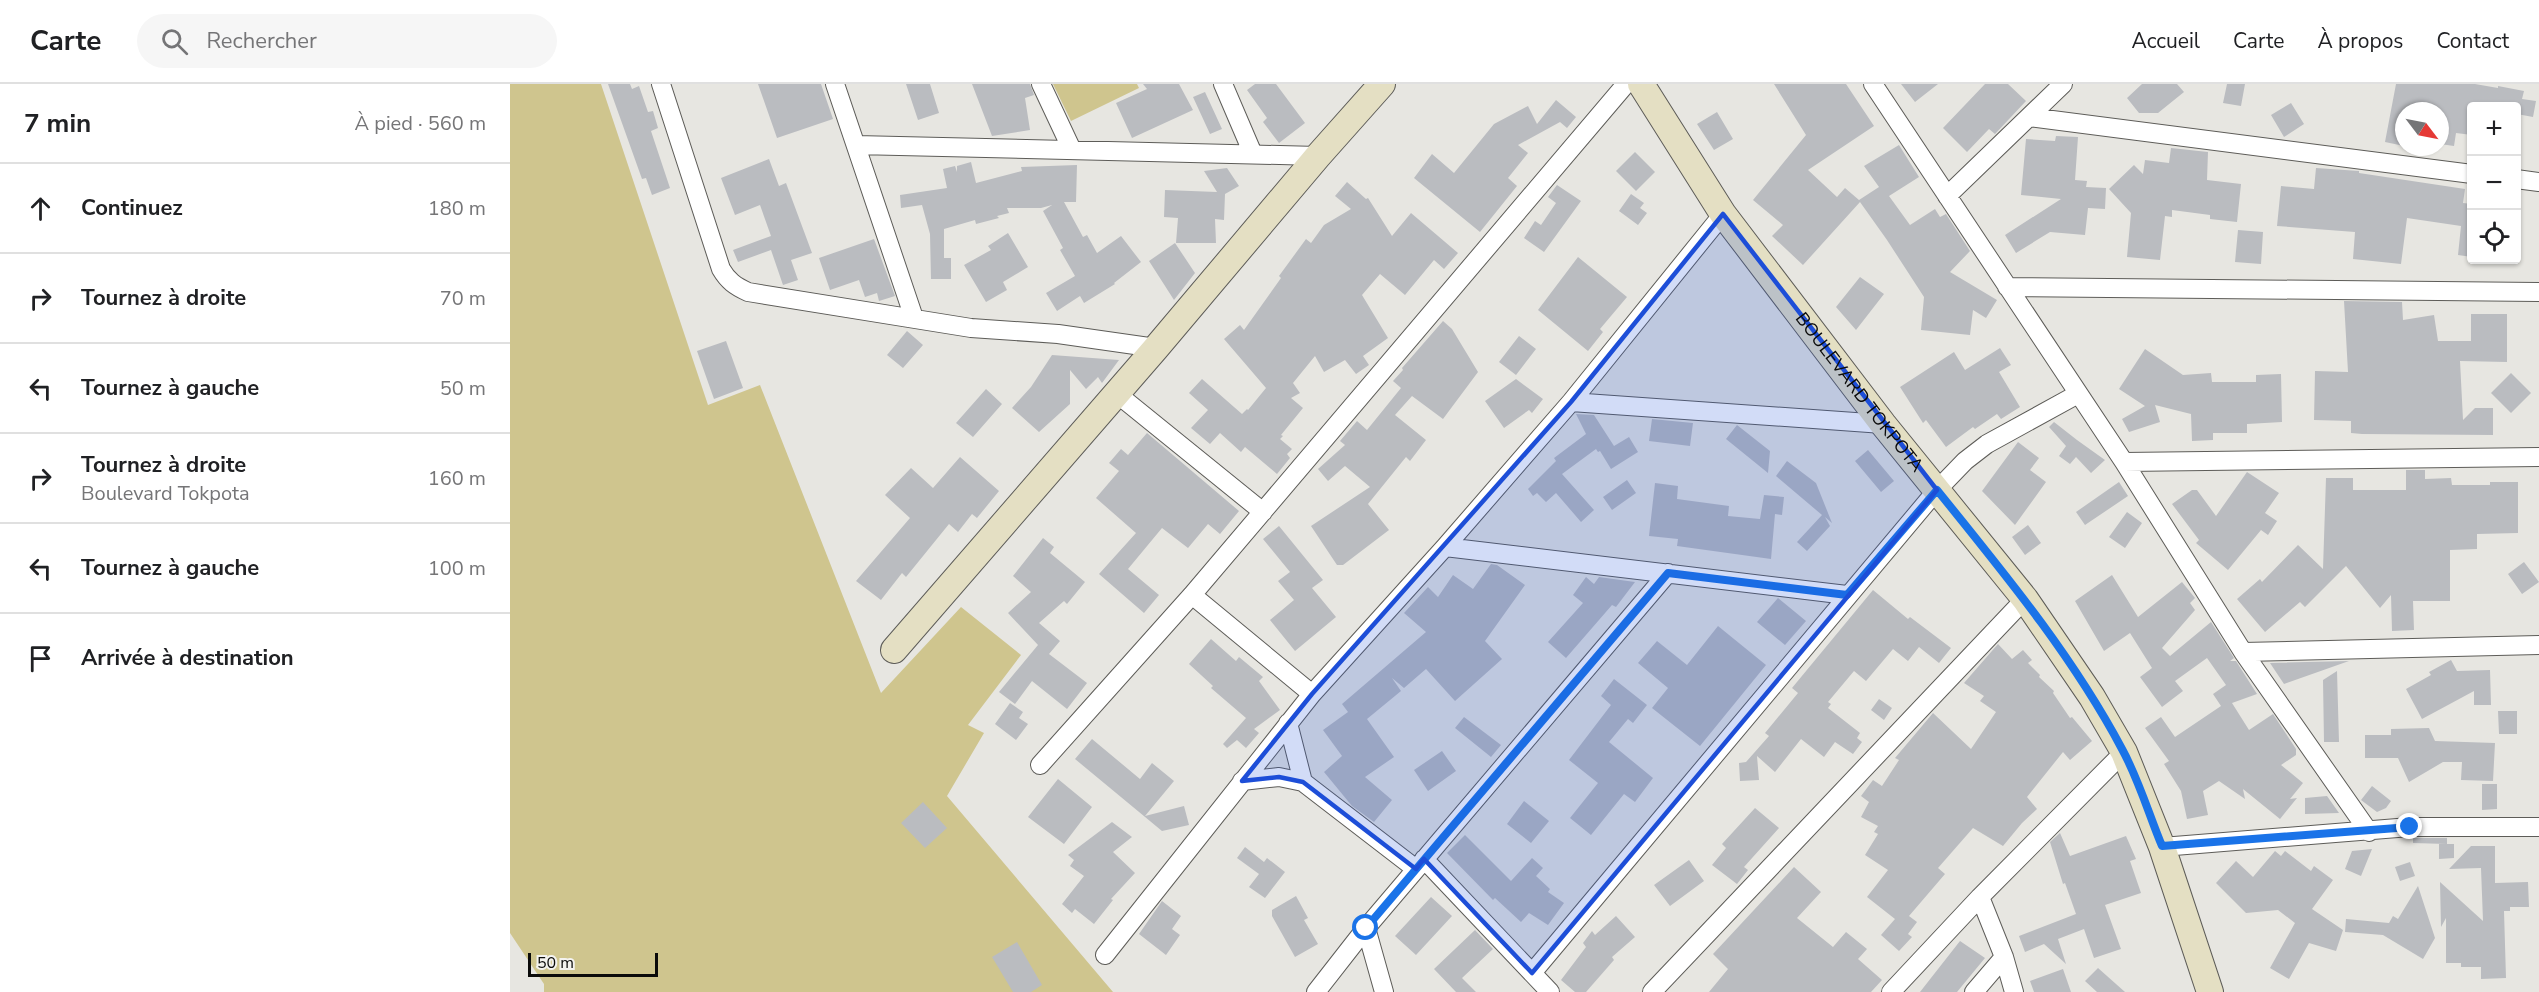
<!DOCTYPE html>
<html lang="fr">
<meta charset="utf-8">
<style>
:root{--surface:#fff;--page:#f6f6f6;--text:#202124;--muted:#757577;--line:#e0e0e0}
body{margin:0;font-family:"Nunito Sans",sans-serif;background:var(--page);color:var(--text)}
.controls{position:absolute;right:18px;top:18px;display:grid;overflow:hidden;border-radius:6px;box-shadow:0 2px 4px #0004}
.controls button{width:54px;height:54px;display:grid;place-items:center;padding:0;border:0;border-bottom:2px solid var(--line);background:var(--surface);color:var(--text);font:30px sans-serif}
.compass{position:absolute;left:1885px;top:18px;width:54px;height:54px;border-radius:50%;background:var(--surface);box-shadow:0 2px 4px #0004;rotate:122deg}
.scale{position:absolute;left:18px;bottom:15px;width:130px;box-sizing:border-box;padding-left:6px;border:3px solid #0b0b0a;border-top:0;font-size:16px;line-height:21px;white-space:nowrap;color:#0b0b0a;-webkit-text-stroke:4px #f4f3ef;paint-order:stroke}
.stop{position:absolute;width:18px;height:18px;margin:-14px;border:4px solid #1a73e8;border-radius:50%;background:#fff}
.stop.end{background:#1a73e8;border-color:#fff;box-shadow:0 2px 6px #0008}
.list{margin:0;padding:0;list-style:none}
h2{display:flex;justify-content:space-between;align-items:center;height:78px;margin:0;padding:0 24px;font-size:26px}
h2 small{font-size:20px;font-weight:400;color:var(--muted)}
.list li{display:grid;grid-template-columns:39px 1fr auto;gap:18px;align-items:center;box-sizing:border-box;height:90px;padding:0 24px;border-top:2px solid var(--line)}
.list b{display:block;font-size:22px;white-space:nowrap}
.list p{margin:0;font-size:20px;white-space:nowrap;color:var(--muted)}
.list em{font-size:20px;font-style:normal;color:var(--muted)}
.icon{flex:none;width:33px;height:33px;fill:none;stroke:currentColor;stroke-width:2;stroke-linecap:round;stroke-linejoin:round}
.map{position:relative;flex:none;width:2029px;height:908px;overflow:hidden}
header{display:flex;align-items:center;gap:36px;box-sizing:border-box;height:84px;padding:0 30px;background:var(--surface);border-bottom:2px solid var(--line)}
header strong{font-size:28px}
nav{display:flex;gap:33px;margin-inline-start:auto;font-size:21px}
.search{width:420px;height:54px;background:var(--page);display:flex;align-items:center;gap:15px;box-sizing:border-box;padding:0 21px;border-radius:33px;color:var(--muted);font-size:22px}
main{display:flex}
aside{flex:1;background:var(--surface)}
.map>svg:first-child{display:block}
.green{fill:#cfc58e}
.building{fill:#babcc0}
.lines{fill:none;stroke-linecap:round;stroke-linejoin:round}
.street-casing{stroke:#5d5c58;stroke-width:20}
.secondary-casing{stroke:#5d5c58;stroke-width:28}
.street{stroke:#fff;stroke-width:18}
.secondary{stroke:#e4dfc3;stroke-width:26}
.route{stroke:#1a73e8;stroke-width:8}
.marked{fill:#1d4ed8;fill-opacity:0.2;stroke:#1d4ed8;stroke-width:4.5;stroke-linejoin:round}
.labels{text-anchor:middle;stroke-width:4.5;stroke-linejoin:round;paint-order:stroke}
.street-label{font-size:18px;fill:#0b0b0a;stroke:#f4f3ef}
</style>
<header>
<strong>Carte</strong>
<div class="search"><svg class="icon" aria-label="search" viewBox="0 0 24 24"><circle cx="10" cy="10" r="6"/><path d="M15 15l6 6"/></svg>Rechercher</div>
<nav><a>Accueil</a><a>Carte</a><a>À propos</a><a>Contact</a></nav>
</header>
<main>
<aside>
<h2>7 min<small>À pied · 560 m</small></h2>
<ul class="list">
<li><svg class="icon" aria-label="ahead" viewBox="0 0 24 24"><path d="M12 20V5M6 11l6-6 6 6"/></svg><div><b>Continuez</b></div><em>180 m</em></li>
<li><svg class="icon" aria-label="right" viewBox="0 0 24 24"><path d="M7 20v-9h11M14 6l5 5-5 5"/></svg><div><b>Tournez à droite</b></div><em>70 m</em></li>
<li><svg class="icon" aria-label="left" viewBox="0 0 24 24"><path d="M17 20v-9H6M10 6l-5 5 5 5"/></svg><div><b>Tournez à gauche</b></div><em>50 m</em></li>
<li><svg class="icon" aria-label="right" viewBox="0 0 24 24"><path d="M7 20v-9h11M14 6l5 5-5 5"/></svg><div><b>Tournez à droite</b><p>Boulevard Tokpota</p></div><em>160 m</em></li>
<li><svg class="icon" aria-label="left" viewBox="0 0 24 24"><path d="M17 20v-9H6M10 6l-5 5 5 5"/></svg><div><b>Tournez à gauche</b></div><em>100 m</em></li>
<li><svg class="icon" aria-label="arrive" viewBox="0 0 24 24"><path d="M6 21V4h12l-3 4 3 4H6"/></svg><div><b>Arrivée à destination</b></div></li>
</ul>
</aside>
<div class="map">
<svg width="2029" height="908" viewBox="0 0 2029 908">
<rect width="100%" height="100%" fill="#e7e6e1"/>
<path class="green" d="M0,0H91L198,321L250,301L371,609L451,523L511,571L458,641L474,649L437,712L603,908H34V900L0,849Z
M543,0H627L629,4L561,37Z"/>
<path class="building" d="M98,0H120L122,5L129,2L138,28L143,27L148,44L141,47L160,104L142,111L136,94L132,95Z
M248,0H311L323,35L267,54Z
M396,0H420L429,29L408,36Z
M462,0H520L524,11L515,14L520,46L482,52Z
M633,0H669L683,26L622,54L606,19L637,5Z
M745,0H766L795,39L769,59L753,38L757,34L737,6Z
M1264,0H1336L1364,42L1298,86L1327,113L1335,104L1349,116L1369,103L1354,82L1389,61L1409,93L1379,112L1400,141L1425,125L1430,133L1436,130L1460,167L1440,188L1487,216L1476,234L1463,226L1460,251L1411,246L1414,213L1377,156L1350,118L1293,181L1262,152L1273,141L1243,116L1296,51Z
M1391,0H1428L1405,18Z
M1475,0H1498L1516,17L1485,50L1479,45L1457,68L1433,44Z
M1632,0H1667L1674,8L1648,29H1629L1617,14Z
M1717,0H1735L1731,22L1713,19Z
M1886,0H1965L1988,4V2L2014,7L2012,15L2026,17L2023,33L2007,30V22H1962V51L1946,49L1944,62L1930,60V27H1894V62L1875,58Z
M695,8L712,45L700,50L683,13Z
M1046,16L1066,33L1057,44L1050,38L1008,61L1018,69L998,94L1007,102L970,148L904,94L922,70L944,89L984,40L1018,22L1027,40Z
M1781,19L1794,40L1774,53L1761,31Z
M1207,28L1223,55L1204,66L1187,40Z
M1546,52L1568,53L1565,96L1577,97L1576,103L1596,104L1595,125L1578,124L1575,151L1540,148L1506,169L1495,151L1551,115L1511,111L1516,55L1545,57Z
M1661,64L1698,68L1697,96L1731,100L1727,138L1700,135V131L1662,126V133L1655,132L1650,176L1617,173L1621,129L1599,105L1624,81L1633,90L1635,76L1659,79Z
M1125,68L1145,88L1126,107L1106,87Z
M259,75L269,102L276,99L302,169L281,176L288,196L273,201L261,166L228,178L223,166L261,152L250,121L225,131L211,94Z
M461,78L466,99L512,87L511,83L567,81L566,118H554L573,153L577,151L587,169L611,152L631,178L604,199L605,200L574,219L570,212L547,227L536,209L565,192L550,166L553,164L533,127L542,121L531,124H497L499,129L487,132L489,134L466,140L465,136L434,145V174H441V195H421L420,150L412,121L391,124L390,111L437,104L433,85L445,82L447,88V82Z
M717,84L729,102L715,110L714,136L705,135L706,159H666L668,134L654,133L655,106L707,108L694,87Z
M1806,84L1849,87V89L1955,105L1953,119L1962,120V173L1948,171L1951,142L1897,134L1891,180L1843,175L1845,148L1767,142L1771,102L1804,105Z
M837,98L856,115L858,114L882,152L901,129L948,169L934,185L924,176L895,211L870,190L852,211L878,254L853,272L859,281L846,290L835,276L814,288L805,272L783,299L790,309L781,314L793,324L771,351L773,352L770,355L782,365L777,370L780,374L767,390L735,363L731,368L710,349L700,360L681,344L698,326L679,309L692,295L732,330L737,325L738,326L756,304L714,255L730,241L734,246L771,194L769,192L796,155L801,159L814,141L841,125L825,112Z
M1047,101L1071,117L1034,168L1014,154L1025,137L1031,141L1046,119L1038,113Z
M1121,110L1134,119L1130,124L1137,129L1128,141L1109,127Z
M1728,146L1753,148L1751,180L1725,178Z
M498,149L518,183L493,198L497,206L476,218L454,181L481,166L478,162Z
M364,155L385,212L369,217L367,209L355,213L349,196L320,206L309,174Z
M665,159L685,189L664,216L639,177Z
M1068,173L1117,213L1090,245L1093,248L1078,267L1028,226Z
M1350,193L1374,210L1346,246L1326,223Z
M1834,217L1892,218L1893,236L1924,231L1928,257H1961V230H1997V278L1950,277L1953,336L1965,324H1983V351L1852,350L1841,349V337L1804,336L1805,287L1838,288Z
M933,237L942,245L968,288L933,335L902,312L885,331L916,356L900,377L896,373L858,420L879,446L833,481H827L801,442L860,403L835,382L818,397L808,385L835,361L830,357L847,337L857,346L891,304L883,297L893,286L892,284Z
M397,247L413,261L393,284L377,271Z
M1009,252L1026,265L1006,291L989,278Z
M216,257L233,304L204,315L187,267Z
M1490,264L1501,281L1489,288L1510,323L1491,335L1487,330L1465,345L1463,343L1436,363L1416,336L1413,339L1390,303L1444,268L1455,286Z
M1635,265L1673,291L1701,289L1702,298H1746V291L1771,290L1772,338L1737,340V349H1703V356L1682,357L1681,330L1645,321L1650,338L1619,348L1612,335L1635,322L1609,305Z
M542,271L609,276L592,299L588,293L576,305L560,286V320L529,348L502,324L521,303Z
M2001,289L2021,309L2001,329L1981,309Z
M1006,295L1033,315L1022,329L1019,326L994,344L975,317Z
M476,305L492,320L463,353L446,339Z
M1066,330L1084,331L1104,362L1119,353L1128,368L1101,385L1090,367L1088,368L1086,365L1052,390L1084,426L1071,438L1046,409L1036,418L1027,409L1023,412L1018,405L1046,377L1044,374L1076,350Z
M1142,335L1183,339L1180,362L1139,357Z
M1544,338L1567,356L1595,376L1581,389L1566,373L1560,380L1549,372L1556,362L1539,343Z
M1227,341L1260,367L1258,389L1216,355Z
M637,349L729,427L710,450L698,440L678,464L652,444L618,485L649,511L634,529L589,490L626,449L586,414L609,387L599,379L611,365L618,371Z
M1508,358L1529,374L1520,386L1536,398L1505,441L1472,407Z
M1358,366L1384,397L1371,408L1345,377Z
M450,373L489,407L467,434L462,430L448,448L439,440L396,493L392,489L371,516L346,497L400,434L375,411L401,384L423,404Z
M1277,377L1306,399L1322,439L1315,433L1320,442L1297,467L1287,458L1312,431L1266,392Z
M1896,386H1915V395L1941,394L1942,401H1980V398H2008V449L1967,450V465L1940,466V517H1903L1904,546L1882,547L1881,511L1870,524L1836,482L1795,523L1790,518L1755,548L1727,515L1750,495L1752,498L1788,461L1813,485L1816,394H1843V406H1896Z
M1737,388L1769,409L1755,429L1767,437L1758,451L1751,446L1718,486L1686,459L1689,456L1662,420L1682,406H1687L1706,432Z
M1117,396L1126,409L1102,426L1093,413Z
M1609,398L1618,412L1575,441L1566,428Z
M1145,399L1168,402L1167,415L1219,422L1218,432L1250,435L1254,411L1274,413L1272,431L1265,430L1261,475L1167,462L1168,455L1139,452Z
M1617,428L1632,439L1615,464L1599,453Z
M1518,441L1531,459L1515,471L1502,453Z
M769,442L813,496L802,504L826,533L785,567L760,536L784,516L768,497L780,488L753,455Z
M533,454L544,463L540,469L575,498L557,520L554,517L529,539L550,557L539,570L577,599L557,625L522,597L505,620L489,608L528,561L498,529L521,508L503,492Z
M2014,478L2029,498L2012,510L1998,490Z
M981,480L987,481L1015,501L975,557L992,575L945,617L916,585L894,604L882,594L891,607L857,635L884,673L855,693L882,716L864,738L842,722L814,688L832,672L813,646L838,628L832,620L916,548L894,529L918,503L928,513L943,491L963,505Z
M1602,491L1628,533L1672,498L1685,514L1680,519L1685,526L1652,564L1660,572L1701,538L1724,574L1720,577H1726L1747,610L1722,619L1739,646L1763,630L1786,665V671L1771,681L1793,699L1780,715L1787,714L1770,735L1733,705L1735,715L1709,697L1693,707L1698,731L1677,735L1671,707L1654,680L1659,677L1635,644L1651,633L1665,653L1711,622L1703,610L1716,601L1697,574L1665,597L1673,607L1652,623L1630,593L1642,584L1620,549L1594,567L1565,517Z
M1076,493L1084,500L1089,493L1125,498L1106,523L1102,521L1056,574L1038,558L1073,519L1063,511Z
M1363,506L1398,535L1400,533L1441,564L1429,579L1409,563L1398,577L1383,565L1356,597L1344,587L1318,618L1321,620L1318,624L1350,649L1347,654L1352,658L1343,670L1325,658L1314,673L1291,655L1265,688L1247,672L1249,696L1230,697L1229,679L1236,678L1259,652L1255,649L1288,609L1282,604Z
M1268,514L1296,537L1275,561L1247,538Z
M1208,542L1256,581L1190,662L1142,624L1158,604L1128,579L1147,557L1177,581Z
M701,555L726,577L729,573L753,593L749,597L770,626L744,645L749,649L736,664L727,656L717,664L713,660L736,634L701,604L703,602L679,580Z
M1488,560L1502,575L1513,566L1522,576L1518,579L1530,591L1529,593L1544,607L1543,609L1560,634L1562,633L1582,657L1560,676L1553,668L1517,713L1527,725L1512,739L1493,762L1463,744L1428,784L1435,790L1399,832L1407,838L1398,850L1402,853L1389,867L1371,851L1385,835L1357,813L1378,786L1355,771L1368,750L1364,748L1368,742L1351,733L1359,718L1351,712L1363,696L1372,702L1389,676L1385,674L1423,629L1461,665L1486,628L1470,617L1474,612L1454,599Z
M1941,576L1947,587L1980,586L1981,621H1964V607L1912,635L1896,605L1921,591L1919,588Z
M1839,577L1774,600L1760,579Z
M1827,587L1829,658H1814L1813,596Z
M1104,595L1137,621L1123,639L1118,635L1099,658L1143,694L1125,718L1114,710L1081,751L1060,734L1088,699L1059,676L1101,621L1091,612Z
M1369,615L1382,624L1374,636L1361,626Z
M500,619L513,628L509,634L518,640L506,656L485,640Z
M1988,627H2007V650H1989Z
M954,633L991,661L981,673L945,644Z
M1919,644L1925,657L1985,659L1983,697L1951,696L1952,678H1933L1899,698L1888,674H1855V651H1881V645Z
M582,655L630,695L642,679L664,697L635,732L674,722L679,741L652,747L565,675Z
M932,667L946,687L918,707L904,686Z
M548,695L582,723L554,760L518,733Z
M1972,700H1987V725L1972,726Z
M1862,702L1881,717L1876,724L1867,728L1851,716Z
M1817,712L1829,729L1795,730V714Z
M1014,717L1039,737L1021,759L997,740Z
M413,718L437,744L415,764L391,739Z
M1245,724L1269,744L1234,783L1238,786L1227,800L1202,781L1216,764L1212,760Z
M602,738L622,753L603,768L625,789L601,815L603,816L584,840L565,825L562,829L552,820L574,792L560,782L564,776L558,771Z
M1550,749L1560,772L1616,752L1626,775L1620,777L1631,809L1595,821L1611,865L1584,874L1574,845L1548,855L1556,880L1534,860L1515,868L1509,852L1566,830L1555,799L1553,800L1540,758Z
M955,751L1001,797L1022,774L1033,784L1026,792L1040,805L1038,808L1054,819L1038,841L1019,829L1011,838L985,814L983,816L937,769Z
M1903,754H1937V760L1903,759Z
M1929,760H1944V774L1929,775Z
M1961,762H1985V799L2018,798L2019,823H2000V827H1994L1996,894L1971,895V883H1951V879H1936V834L1931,843L1930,798L1973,837L1971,784L1939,785Z
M735,763L754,778L757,774L775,788L755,814L739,803L749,790L727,774Z
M1862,765L1851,792L1835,785L1842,767Z
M1765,767L1771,772L1775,767L1801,787L1804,782L1823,796L1802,825L1833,846L1826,867L1799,859L1779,895L1760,884L1785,839L1768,826L1736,829L1706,799L1726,777L1743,793Z
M1179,776L1194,797L1160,822L1144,801Z
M1900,778L1905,792L1890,797L1885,783Z
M1284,783L1311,808L1287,834L1323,863L1336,848L1357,865L1348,875L1372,896L1361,908H1199L1218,885L1203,870Z
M1908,802L1925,854L1913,875L1873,851L1835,848L1836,835L1879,839L1883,832L1888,835Z
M786,812L798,834L794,836L808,860L785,873L762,832V826Z
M921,813L942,832L906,871L885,852Z
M652,817L671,832L662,845L670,851L656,871L629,850Z
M1106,832L1125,853L1102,873L1104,876L1076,908H1065L1051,896L1076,863L1073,859L1082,847L1085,851Z
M965,846L983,865L952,894L966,908H946L924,885Z
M1450,857L1475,874L1447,908H1410Z
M507,858L532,901L521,908H503L482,873Z
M1588,884L1615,908H1587L1575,897Z
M1553,885L1561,908H1524L1520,897Z"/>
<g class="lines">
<defs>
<path id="street" d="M151,0L211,185C218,197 225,202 238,208L461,244L548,250L646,264
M325,0L404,234
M531,0L562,66
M713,0L743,70
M1363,0L1614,378L1733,568L1859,748
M1519,33L1962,90
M346,61L808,72
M2006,95L2029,98
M1437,112L1553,0
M1497,203L2029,208
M606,309L753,428
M1061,318L1373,340
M1614,378L2029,373
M935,463L1337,511
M682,511L802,610
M1733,568L2029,561
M778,639L793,698
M530,681L682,511L1116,0
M732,697L769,693L793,698L906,785
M1652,763L1900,743H2029
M914,775L1040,908
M1470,813L1494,873L1504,908
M856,844L874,908
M595,871L802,610L935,463L1061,318L1213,130
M1022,889L1427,406L1455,377L1477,360L1568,310
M806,908L856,844L1158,489
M1142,908L1515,515
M1381,908L1470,813L1614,668
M1464,908L1494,873"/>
<g id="secondary">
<path id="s1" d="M1131,0L1213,130L1373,340L1515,515L1582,613L1614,668L1652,763L1700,908"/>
<path d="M384,566L646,264L808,72L872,0"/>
</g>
</defs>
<use href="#street" class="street-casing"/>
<use href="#secondary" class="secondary-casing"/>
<use href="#street" class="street"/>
<use href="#secondary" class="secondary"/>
</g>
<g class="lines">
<path class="route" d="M856,844L1158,489L1337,511L1427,406C1494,489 1562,571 1612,665C1629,696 1639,731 1652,762L1900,743"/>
</g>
<path class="marked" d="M1213,130L1427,406L1022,889L914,775L906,785L793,698L769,693L732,697L802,610L1061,318Z"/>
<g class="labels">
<g class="street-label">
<text dy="6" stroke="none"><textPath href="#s1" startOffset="378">BOULEVARD TOKPOTA</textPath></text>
</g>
</g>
</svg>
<div class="controls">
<button>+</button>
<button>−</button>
<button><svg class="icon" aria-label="locate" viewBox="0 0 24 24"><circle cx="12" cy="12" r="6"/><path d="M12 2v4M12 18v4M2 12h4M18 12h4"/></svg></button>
</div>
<svg class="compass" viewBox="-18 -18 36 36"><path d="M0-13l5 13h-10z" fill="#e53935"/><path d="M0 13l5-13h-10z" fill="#757577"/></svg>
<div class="scale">50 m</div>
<div class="stop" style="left:856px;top:844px"></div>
<div class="stop end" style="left:1900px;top:743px"></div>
</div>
</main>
